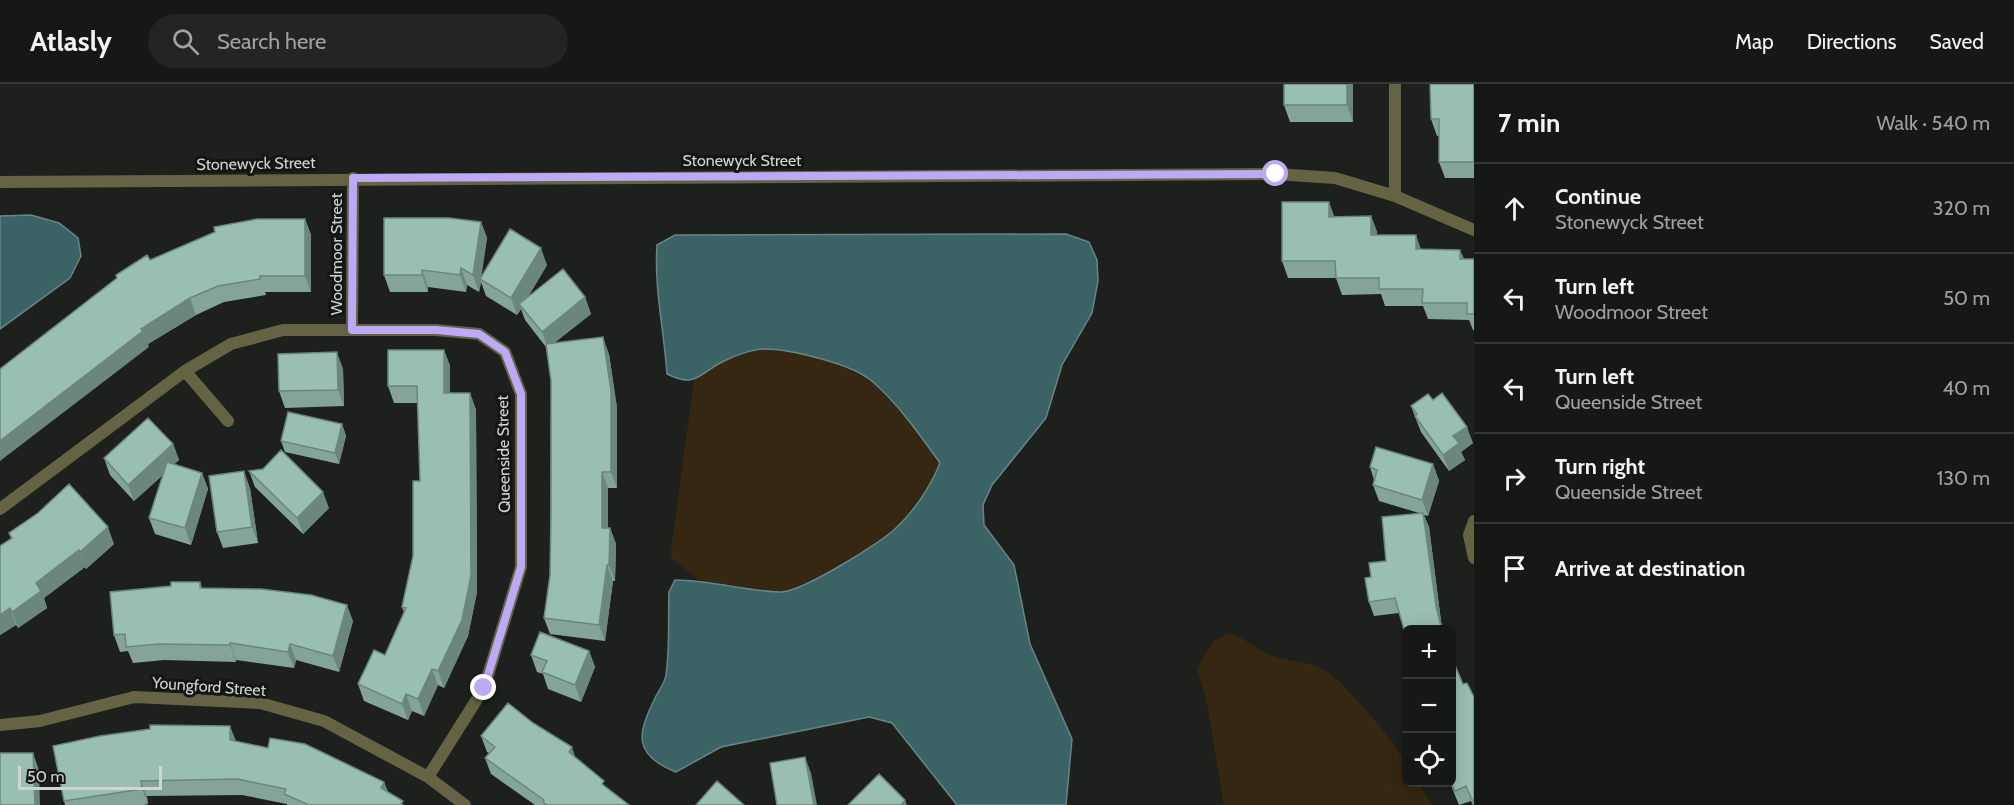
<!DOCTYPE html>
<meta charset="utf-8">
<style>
:root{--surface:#161816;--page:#232523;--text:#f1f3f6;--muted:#9ea0a1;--line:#353735}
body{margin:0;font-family:Cabin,sans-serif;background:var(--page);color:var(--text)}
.controls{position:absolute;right:18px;bottom:18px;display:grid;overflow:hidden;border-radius:9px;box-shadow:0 3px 15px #0003}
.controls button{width:54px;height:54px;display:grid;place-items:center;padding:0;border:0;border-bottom:2px solid var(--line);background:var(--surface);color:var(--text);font:30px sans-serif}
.scale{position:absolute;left:18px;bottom:15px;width:144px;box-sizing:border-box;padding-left:6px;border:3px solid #d2d4d2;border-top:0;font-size:16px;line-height:21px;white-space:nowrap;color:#d2d4d2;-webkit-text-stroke:4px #141613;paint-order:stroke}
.stop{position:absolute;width:18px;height:18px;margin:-14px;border:4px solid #bcaaf6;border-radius:50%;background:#fff}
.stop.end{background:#bcaaf6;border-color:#fff;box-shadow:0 2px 6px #0008}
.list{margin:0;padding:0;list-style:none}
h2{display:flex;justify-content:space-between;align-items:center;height:78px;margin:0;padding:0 24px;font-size:26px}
h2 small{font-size:20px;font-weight:400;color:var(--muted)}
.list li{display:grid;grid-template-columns:39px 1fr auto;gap:18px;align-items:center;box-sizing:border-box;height:90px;padding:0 24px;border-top:2px solid var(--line)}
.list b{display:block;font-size:22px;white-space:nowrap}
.list p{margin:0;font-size:20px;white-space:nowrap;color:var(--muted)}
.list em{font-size:20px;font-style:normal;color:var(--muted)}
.icon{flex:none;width:33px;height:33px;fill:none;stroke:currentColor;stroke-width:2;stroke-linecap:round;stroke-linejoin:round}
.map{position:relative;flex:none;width:1474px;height:721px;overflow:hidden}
header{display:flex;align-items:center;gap:36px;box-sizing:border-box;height:84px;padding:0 30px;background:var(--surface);border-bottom:2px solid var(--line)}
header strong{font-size:28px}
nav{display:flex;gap:33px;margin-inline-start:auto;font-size:21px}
.search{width:420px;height:54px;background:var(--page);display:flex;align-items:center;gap:15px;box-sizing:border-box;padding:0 21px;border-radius:33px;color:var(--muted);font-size:22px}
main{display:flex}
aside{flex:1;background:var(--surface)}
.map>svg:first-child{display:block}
.green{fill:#352712}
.water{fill:#3b6366;stroke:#688586;stroke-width:1.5}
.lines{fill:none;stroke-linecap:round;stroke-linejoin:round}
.street{stroke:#646444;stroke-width:12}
.wall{fill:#84a498}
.shaded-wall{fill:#6b867c}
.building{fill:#99bfb1;stroke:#6b867c;stroke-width:1.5}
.route{stroke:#bcaaf6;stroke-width:8}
.labels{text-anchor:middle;stroke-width:6;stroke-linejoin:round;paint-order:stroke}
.street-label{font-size:16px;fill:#d2d4d2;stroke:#141613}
</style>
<header>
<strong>Atlasly</strong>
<div class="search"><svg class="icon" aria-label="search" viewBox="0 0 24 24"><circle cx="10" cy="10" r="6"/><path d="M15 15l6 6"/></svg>Search here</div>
<nav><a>Map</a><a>Directions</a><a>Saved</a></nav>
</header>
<main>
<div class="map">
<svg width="1474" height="721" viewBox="0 0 1474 721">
<rect width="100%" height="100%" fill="#1d201d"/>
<path class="green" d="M762,264L815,271L871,296L911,340L940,379L933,396L896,445L830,488L783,509L699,496L670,473L694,296L724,277Z
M1229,550C1244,553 1252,562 1266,569C1285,578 1309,576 1328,588C1344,599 1400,662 1406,680C1408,685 1406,693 1406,698L1418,699L1433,721H1224L1206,615L1197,585L1213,557Z"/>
<path class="water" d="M31,131L59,139L78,154L81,172L70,194L0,245V132Z
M1066,150L1089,158L1097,176L1098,197L1092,229L1062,281L1046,334L992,401L983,421L984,441L1014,481L1030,560L1072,655L1066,721H957L892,639L869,633L721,663L676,688C631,670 638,649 656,612C660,605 665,598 666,591C670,564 668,535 669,508L675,496C711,496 744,507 780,508C800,509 881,459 896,444C914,427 931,402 940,379C920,351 899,321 873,298C853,280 790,265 764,265C753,265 734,272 724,277C699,289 697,305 667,290C664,246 654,204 657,161L675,151Z"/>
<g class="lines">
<path class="street" d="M1395,0V112
M0,98L1276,90L1335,94L1395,112L1474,146
M352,246L353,94
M185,287L228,337
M0,425L185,287L231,260L283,246H436L479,250L505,268L521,310V483L484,604L428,693
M1474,437L1469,451L1474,474
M0,641L40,637L134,613L260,619L324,637L428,693L465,721"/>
</g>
<path class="wall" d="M1284,0H1353V38H1290L1284,21Z
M1474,0V94H1445L1439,78V52H1437L1431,35Z
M1371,132L1377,148V151L1421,165L1460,166L1464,175H1474V246H1473L1469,236L1428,235L1423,222H1385L1381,210L1342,211L1336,194H1288L1282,177L1334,133Z
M305,135L311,151V208H265L266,211L224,218L196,231L148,260L149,263L116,191L150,176Z
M481,138L487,154L481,192L547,181L528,213H585L591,230L554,259L609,270L617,324V404H608V444H610L616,460L615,497H613L605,557L550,550L544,534L550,491L551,297L546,263L525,236L521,225L517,231L486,212L481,198L479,208L467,201L466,208L428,203V208H390L384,191Z
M444,266L450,282V309H470L476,326L477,508L468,552L444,604L438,601L424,632L412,627L408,636L364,617L358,600L385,571L404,528L402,523L413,472L420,397L418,319H394L388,302Z
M343,285L344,322L285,324L279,307Z
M1433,316L1473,359L1461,368L1465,376L1449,387L1421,348L1411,322Z
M342,340L346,352L339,380L285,368L281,357Z
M173,360L179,376L174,380L202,389L208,405L191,461L155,450L149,434L163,391L134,417L110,391L104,374Z
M1433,380L1439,397L1428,432L1424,431L1429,443L1441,537L1399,529L1374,532L1369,518L1371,493L1386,477L1419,429L1379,417L1373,401L1374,396L1370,383Z
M249,387L329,424L303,450L255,403Z
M250,404L258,459L223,464L217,448Z
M9,449L114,460L86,485L85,483L44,514L47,524L18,544L16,541L0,551L11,455Z
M200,498L202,504L353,537L339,588L296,576L294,584L236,576V578L164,576L133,579L128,567L120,568L114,551Z
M589,567L595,583L581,618L548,605L543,590L537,588L531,571Z
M1463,600L1474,613V721H1473L1471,717L1459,721L1450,699H1452Z
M481,652L575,673L607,704L629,721H535L491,690L485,674L489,669L487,668Z
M236,657L384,698L388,708L404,721H287V720L242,711L147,712L148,720L144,721H65L64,717Z"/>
<path class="shaded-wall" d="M1347,0H1353V38L1347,21Z
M1329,118L1335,134L1329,133Z
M1371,132L1377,148V168L1371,151Z
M305,135L311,151V208L305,192Z
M481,138L487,154L481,196L480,195L481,198L479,208L473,191Z
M1416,151L1422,168L1416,165Z
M541,164L547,181L522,223L519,220L521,225L517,231L511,214Z
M1460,166L1466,182L1460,175Z
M461,184L467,201L466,208L460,191Z
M422,186L428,203V208L422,191Z
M585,213L591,230L548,264L542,248Z
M190,214L196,231L148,260L149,263L0,377V357L141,245Z
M603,253L609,270L617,324V404L611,388Z
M444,266L450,282V326L444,309Z
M337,268L343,285L344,322L338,306Z
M470,309L476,326L477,508L468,552L444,604L438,587Z
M342,340L346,352L339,380L335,369Z
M1467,343L1473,359L1461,368L1465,376L1449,387L1443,371L1453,352Z
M173,360L179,376L134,417L128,401Z
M1433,380L1439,397L1428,432L1422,416Z
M244,387L250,404L258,459L252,443Z
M602,388L608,404V460L602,444Z
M202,389L208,405L191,461L185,444Z
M323,408L329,424L303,450L297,434Z
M1423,429L1429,443L1441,537L1444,546H1442L1436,522Z
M108,443L114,460L86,485L80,468Z
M610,444L616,460L615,497L609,481Z
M79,466L85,483L44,514L47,524L18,544L12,528L36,499Z
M607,481L613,497L605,557L599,541Z
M347,521L353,537L339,588L333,572Z
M10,524L16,541L0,551V531Z
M230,559L236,576V578L230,561Z
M290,560L296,576L294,584L288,568Z
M589,567L595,583L581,618L575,601Z
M432,585L438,601L424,632L418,615Z
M406,610L412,627L408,636L402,620Z
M230,642L236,657L230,656Z
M572,663L577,679L569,668Z
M33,669L39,686L40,721H35Z
M805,673L811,689L817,721H814Z
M141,697L147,712L148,720L142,705Z
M384,698L390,713L381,704Z
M905,716L907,721H901Z"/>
<path class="building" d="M1284,0H1347V21H1284Z
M1430,0H1474V78H1439V35H1431Z
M1282,118H1329V133L1371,132V151H1416V165L1460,166V175H1474V230H1467V219H1422L1423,205H1379V194H1336L1335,177H1282Z
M384,134H449L481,138L473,191L461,184L460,191L422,186V191H384Z
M257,135H305V192H260V195L218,202L190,214L141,245L143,247L0,357V285L117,194L116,191L147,171L150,176L215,148L214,143Z
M510,145L541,164L511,214L480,195Z
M563,185L585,213L542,248L519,220Z
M603,253L611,307V388H602V444H610L609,481H607L599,541L544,534L550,491L551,429V297L546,260Z
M388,266H444V309H470L471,492L462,536L438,587L432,585L418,615L406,610L402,620L358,600L374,566L385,571L406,524L402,523L413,472V397H420L417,302H388Z
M337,268L338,306L279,307L278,270Z
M1442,309L1467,343L1453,352L1459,359L1443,371L1415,332L1417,330L1411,322L1428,310L1433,316Z
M288,328L342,340L335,369L281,357Z
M148,334L173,360L128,401L104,374Z
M1376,363L1433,380L1422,416L1373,401L1377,386L1370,383Z
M281,366L323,408L297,434L249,387L263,385Z
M167,378L202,389L185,444L149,434Z
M244,387L252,443L217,448L209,392Z
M69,400L108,443L80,468L79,466L36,499L41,507L12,528L10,524L0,531V462L12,454L9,449L38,429Z
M1423,429L1436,522L1442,546H1407V556L1395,514L1369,518L1365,494L1371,493L1369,479L1386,477L1382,433Z
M171,498H200V504L261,505L311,511L347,521L333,572L290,560L288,568L230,559V561L158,560L126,563L125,550L114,551L110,508L171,502Z
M540,548L589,567L575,601L542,588L547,577L531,571Z
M1452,574L1463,600L1467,599L1474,613V720L1466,702L1455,707L1451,699H1452Z
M508,619L533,639L572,663L569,668L604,697L602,700L629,721H547L543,718L544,716L485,674L495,663L481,652Z
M150,641L230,642V656L268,664L270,654L305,660L384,698L381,704L403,717L400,721H309L284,710L286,705L237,695L141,697L142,705L64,717L53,662L100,652L150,645Z
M0,669H33L35,721H0Z
M805,673L814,721H777L770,679Z
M879,690L905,716L901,721H848Z
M717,697L744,721H696Z"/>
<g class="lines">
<path class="route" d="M484,604L521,483V310L505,268L479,250L436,246H352L353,94L1276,90"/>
</g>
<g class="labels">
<g class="street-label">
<text x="742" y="82">Stonewyck Street</text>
<text transform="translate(256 79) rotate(-1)" y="6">Stonewyck Street</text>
<text transform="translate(336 170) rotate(-90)" y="6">Woodmoor Street</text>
<text transform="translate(503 370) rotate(-91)" y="6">Queenside Street</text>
<text transform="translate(209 602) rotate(4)" y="6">Youngford Street</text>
</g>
</g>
</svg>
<div class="controls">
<button>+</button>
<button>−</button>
<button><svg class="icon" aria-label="locate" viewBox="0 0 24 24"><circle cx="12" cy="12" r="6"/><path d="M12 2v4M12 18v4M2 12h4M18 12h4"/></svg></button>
</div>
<div class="scale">50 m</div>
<div class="stop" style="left:1276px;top:90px"></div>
<div class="stop end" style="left:484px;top:604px"></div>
</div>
<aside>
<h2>7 min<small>Walk · 540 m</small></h2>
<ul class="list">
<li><svg class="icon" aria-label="ahead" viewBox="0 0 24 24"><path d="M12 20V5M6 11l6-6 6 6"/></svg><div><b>Continue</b><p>Stonewyck Street</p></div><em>320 m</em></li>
<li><svg class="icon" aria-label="left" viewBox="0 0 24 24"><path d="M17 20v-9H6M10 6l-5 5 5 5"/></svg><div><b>Turn left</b><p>Woodmoor Street</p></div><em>50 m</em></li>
<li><svg class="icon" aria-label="left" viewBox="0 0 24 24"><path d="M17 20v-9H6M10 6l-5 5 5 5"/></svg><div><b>Turn left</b><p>Queenside Street</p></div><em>40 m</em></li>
<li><svg class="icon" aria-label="right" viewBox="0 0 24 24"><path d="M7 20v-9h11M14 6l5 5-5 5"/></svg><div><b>Turn right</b><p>Queenside Street</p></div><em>130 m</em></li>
<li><svg class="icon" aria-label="arrive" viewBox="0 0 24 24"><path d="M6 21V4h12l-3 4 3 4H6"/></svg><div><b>Arrive at destination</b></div></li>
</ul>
</aside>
</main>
